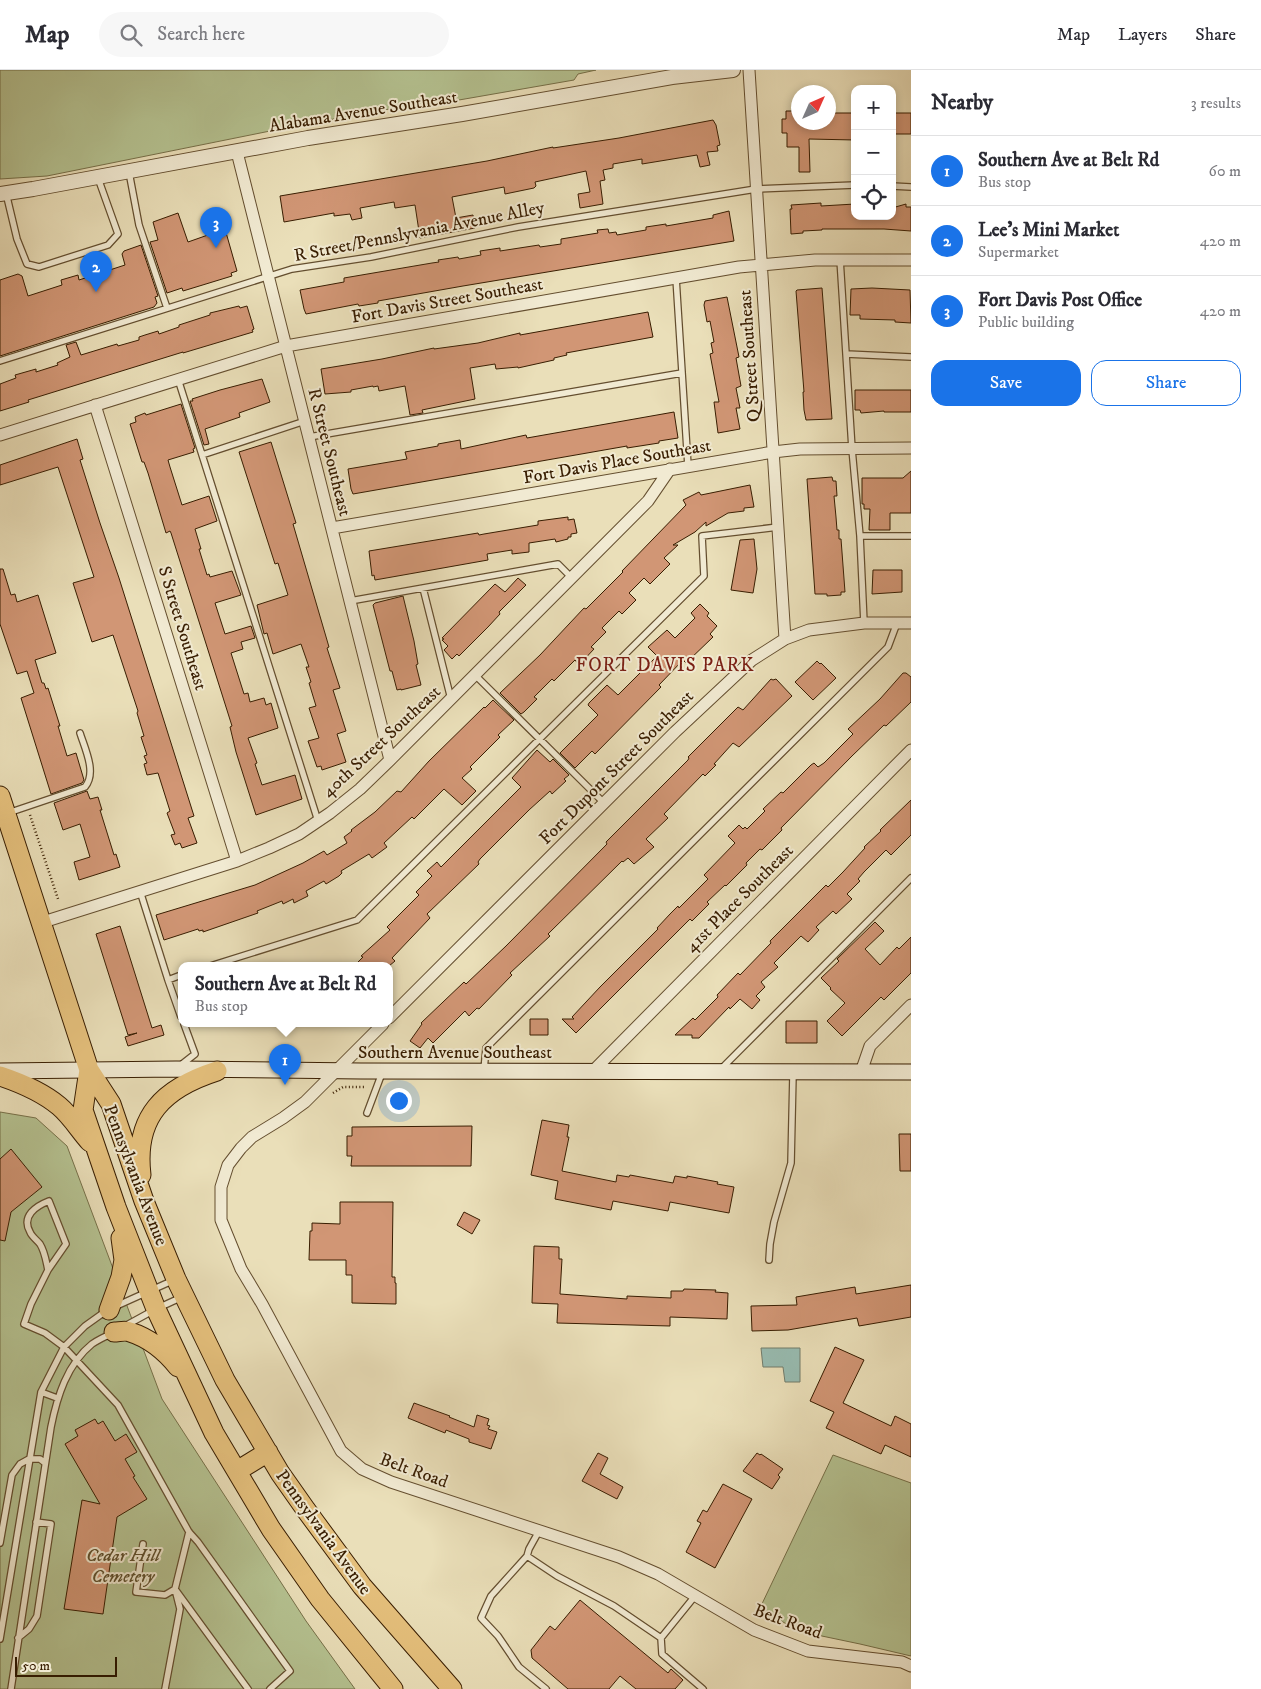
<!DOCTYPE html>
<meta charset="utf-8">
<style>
:root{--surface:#fff;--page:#f7f7f7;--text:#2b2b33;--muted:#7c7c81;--line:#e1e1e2;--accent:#1a73e8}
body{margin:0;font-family:"IM FELL DW Pica",serif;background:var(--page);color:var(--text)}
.controls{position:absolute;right:15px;top:15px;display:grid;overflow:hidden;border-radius:10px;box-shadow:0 2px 8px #0003}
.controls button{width:45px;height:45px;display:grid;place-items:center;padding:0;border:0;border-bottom:1px solid var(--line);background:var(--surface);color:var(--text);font:25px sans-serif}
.compass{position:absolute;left:791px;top:15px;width:45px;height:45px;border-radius:50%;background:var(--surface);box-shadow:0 2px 8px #0003;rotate:45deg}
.scale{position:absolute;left:15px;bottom:12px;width:102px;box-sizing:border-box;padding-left:5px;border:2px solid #381d01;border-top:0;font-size:14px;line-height:18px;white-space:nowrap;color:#381d01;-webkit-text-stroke:4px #f1ead2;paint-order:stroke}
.you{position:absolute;left:398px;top:1030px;width:18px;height:18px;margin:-12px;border:4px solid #fff;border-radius:50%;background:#1a73e8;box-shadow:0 0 0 8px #1a73e833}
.badge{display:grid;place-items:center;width:32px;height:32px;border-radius:50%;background:var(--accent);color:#fff;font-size:16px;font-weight:700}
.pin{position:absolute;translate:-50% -41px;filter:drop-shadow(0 1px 2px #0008)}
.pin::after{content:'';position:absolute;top:26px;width:18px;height:15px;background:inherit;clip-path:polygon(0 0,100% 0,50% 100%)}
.popup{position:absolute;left:178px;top:892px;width:215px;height:65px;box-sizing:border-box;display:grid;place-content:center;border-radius:10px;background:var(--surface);filter:drop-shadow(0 1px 4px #0005);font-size:16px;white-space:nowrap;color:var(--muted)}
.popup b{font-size:19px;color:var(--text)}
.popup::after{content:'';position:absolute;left:50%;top:100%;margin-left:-10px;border:10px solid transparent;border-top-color:var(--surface)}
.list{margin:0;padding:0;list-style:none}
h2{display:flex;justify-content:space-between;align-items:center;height:65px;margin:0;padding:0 20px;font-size:21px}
h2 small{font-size:16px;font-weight:400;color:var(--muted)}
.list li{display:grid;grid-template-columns:32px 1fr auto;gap:15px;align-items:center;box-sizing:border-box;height:70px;padding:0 20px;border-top:1px solid var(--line)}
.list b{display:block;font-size:19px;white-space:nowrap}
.list p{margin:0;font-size:16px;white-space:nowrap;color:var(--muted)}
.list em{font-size:16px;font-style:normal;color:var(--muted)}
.actions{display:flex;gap:10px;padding:15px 20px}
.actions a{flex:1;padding:11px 0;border:1px solid var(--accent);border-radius:15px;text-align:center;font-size:18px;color:var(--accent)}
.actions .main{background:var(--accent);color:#fff}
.icon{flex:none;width:28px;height:28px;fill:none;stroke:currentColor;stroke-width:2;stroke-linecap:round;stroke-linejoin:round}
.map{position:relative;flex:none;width:911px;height:1619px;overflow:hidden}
header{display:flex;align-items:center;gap:30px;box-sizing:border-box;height:70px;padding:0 25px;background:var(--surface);border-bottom:1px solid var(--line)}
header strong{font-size:24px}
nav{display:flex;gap:28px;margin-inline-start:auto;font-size:18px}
.search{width:350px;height:45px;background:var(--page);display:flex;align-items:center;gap:12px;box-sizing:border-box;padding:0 18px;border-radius:28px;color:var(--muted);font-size:19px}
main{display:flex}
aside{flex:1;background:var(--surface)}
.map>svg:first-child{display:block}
.green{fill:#b5c291;stroke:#767049}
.water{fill:#98bcb1;stroke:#727c6b}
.building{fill:#d19675;stroke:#381d01}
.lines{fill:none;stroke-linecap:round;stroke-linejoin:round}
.service-casing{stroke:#644e2f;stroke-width:8}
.minor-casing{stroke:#644e2f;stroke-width:13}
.tertiary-casing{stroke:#644e2f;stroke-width:16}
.secondary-casing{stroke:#381d01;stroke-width:17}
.trunk-casing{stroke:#381d01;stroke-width:21}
.path{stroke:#381d01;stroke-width:2.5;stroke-dasharray:1 2.5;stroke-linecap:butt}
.service{stroke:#f1ead2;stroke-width:5.5}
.minor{stroke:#f1ead2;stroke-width:11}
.tertiary{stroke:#f1ead2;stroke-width:14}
.secondary{stroke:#f1ead2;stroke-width:15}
.trunk{stroke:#e5c07c;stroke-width:19}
.labels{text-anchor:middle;stroke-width:4;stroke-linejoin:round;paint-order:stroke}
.street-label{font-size:18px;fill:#381d01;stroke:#f1ead2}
.park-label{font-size:18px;font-style:italic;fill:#5e4f2c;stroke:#f1ead2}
.neighbourhood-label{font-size:19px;letter-spacing:1px;fill:#7a1f14;stroke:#f1ead2}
</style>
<header>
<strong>Map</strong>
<div class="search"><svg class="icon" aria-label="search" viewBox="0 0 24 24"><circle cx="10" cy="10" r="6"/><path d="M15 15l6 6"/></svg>Search here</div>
<nav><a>Map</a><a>Layers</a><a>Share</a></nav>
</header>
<main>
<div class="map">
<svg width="911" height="1619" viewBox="0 0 911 1619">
<rect width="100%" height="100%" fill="#eadfb9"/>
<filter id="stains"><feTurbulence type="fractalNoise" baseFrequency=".004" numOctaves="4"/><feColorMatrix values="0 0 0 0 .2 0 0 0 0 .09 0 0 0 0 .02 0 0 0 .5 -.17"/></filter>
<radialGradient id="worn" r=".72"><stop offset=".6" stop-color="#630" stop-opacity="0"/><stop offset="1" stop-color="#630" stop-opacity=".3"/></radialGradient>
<path class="green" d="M0,0H596L578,4L574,10L436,34L395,38L295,56L47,106L0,109Z
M0,1042L36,1048L67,1076L162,1329L306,1551L355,1619H0Z
M833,1385L911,1413V1586L860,1574L798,1561L760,1538Z"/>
<path class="water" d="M761,1278H800V1312H785L783,1297H763Z"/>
<path class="building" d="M786,41H798V52H828V43H855V70L809,69L810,102H799V77H787V63H782V49H786Z
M892,43H911V64H892Z
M713,50L716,55L720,75L717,76L718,81L707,82L710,95L700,97L697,85L642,94V89L613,94V98L603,100L605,110L600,111L603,134L580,138L578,124L590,122L586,101L535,112L536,116L534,118L505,124L504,117L452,127L456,148L473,145L475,158L420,168L415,135L395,138L394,132L360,138L362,148L352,150L350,144L334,146V143L284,152L280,126L487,91L553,77V78L619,68Z
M821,133V136L855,134V146H892V138L906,134V137H911V161L884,159H822V160L803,161V163L791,164L790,139H792L791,135Z
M729,141L734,171L463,216L378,231V233L359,236L358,234L306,244L304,239L300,220L344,212V208L432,193L439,192L438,190L458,187L459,189L481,185L480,181L500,178V181L539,175L540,177L561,174V169L598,163L597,160L608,159L609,163L616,162L617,165L646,160V157L666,154V156L713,148V145Z
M178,143L188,172L225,159L237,201L231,203L232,206L183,221L182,218L167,223L150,172L158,170L153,152Z
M141,175L158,226L155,227L157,233L154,237L0,286V210L18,204L22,206L28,226L62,215L61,210L78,205L79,210L125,195L122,184L124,181Z
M822,218L832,349L806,350L804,340L803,322H804L796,221L797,220Z
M872,218L910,220L911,253L895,252V250L860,249V245H850L851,219Z
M727,227L739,287L736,288L741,316L736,318L740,338H736L740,359L718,363L714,332H719L710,284L713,283L711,273L714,272L710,251L707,252L704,235L705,231Z
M239,236L240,238L247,236L254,259L252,260L253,262L183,283V282L28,330L29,332L0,341V314L16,308L15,305L36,299V302L58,295L57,293L70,287L66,275L76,272L81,285L117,274L118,276L139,270V267L145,265L158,261L159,264L179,257V255L210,245V243Z
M648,242L653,267L566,283L567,285L554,288V290L518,298V297L496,299L495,294L470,298L475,329L422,340L423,343L410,345L405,316L379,321L378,316L373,317V316L351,320V322L325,324L321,299L382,289L434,278V279L478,273L520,263V265Z
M262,309L270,332L239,343L240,347L205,359L209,374L204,375L190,331H193L192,329L220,320Z
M855,320H911V342H884V341L861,343L860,340H855Z
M181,334L195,378L193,379L194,382L168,390L170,397L182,435L209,426L217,451L195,459L201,479H199L207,505L209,504L210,507L232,501L241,525L215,533L225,564L251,556L255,568L241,572L243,579L231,583L244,624L248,623L250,632L264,628L266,635L271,633L278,658L248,668L257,693L255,694L262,715L295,705L302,729L256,745L236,682L230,657L232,656L171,463L170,461L166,463L148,403L144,392H142L130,354L136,352L135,347L145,343L146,345Z
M674,342L678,368L659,371V373L627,378V376L353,424L351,419L348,399L407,389L405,382L438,376V374L460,370L461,379L526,365L527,368Z
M77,369L83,389L80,390L100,453L119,508L194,746L188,748L197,773L182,778L180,773L175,775L171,765L175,764L167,743L170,741L158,703L147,705L144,694L147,693L144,686L147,685L141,667L144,666L137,643L138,641L113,565L92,572L73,513L94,507L58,397L0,415V395Z
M271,372L296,453L293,454L329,577L327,578L340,618L333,620L346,661L337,664L346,692L322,700L321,696L317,697L308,671L319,668L309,638L316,636L309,613L311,612L306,597H309L301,574L273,584L267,563L264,564L257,535L288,525L278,493L275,494L239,382Z
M911,401V443H890V460H869L870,439H864V434H862V408H903Z
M832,407L833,411H836L837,426H834L836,447L837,460H839V469H841L845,522H841V525L827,526V524H815L807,409Z
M750,415L754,437L744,438V441L728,443L706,456V452L695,462L673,475H678L664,488L670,494L650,514L644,508L629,523L636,530L622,544L619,541L602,558L606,562L591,577L594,579L579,595L575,590L554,611L552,609L534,627L537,629L524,642L521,644L500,623L540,585L584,538L586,539L623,502L622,501L686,435L683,430L699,422L701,425Z
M568,447V450L574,449L577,463L571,464V467H568V469L556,472L555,469L529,473V482L512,484V480L487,484L488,490L375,510L374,505L372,506L369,481L478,463L479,465L484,464L538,455V451Z
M754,469L757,499L753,523L731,520L740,470Z
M0,499H3L11,525L15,524L17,532L38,525L56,583L35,590L42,613H44L46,619L48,618L60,656H58L67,686L76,683L84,710L82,713L51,724L21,628L34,623L27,601L17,604L0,554Z
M873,500H902V522L872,524Z
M518,508L526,515L499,542L500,544L488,557L459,586L457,584L452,589L444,580L448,576L442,570L444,569L442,568L495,514L505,522Z
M403,526L414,571L418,594L416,595L421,615L401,620V619L397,620L392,601H390L373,535L375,533Z
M700,534L709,543L707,546L717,556L710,564L713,567L686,593L683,590L659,615L661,617L595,684L592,681L575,698L560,683L598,645L588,635L589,633L607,615L618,625L657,586L648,577L667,560L675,568L695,548L691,543Z
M817,591L820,594L821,593L836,608L813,630L795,612Z
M903,603H906L911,607V632L886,656L884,655L852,686L781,758L782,760L762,780L760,779L746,793L747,795L726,816L725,815L707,832L709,834L692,851L690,849L576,963L562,949H574L572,947L600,917L658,859L657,858L670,844L678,836L679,838L708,809L704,805L735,773L728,766L739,755L743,759L745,757L747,759L765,741L763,739L781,722L783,723L811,695L814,693L818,697L824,693L853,664L848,659L880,629Z
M771,609L773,610L776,609L792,626L739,677L733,673L714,694L716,695L705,706L703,704L664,744L668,748L646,769L654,777L634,794L628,788L623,792L622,791L548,864L550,866L510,903L512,905L479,939L477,938L469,946L465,941L433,973L428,968L420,978L410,971L422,954L421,953L464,912L466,914L506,876L607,774L606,772L688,690L689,688L688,687L738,637L743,640Z
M493,630L514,650L498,665L500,667L470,697L472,699L462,708L476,721L462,735L444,719L414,749L412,747L384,773L387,777L372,788L369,784L341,801L342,803L339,806L326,814L324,811L306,821L308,826L294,833L293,829L283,834L282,831L257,841L258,843L203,862V860L199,861L198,859L164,870L156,845L255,815L303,793L324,781L327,785L347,773L344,767L352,761L351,760L375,742L397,721L401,722L429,691L484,637L485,638Z
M537,680L550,692L553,689L569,705L564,709L566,711L552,724L550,721L529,740L480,789L478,792L479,794L427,844L430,848L392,888L395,891L389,896H354L363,887L361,886L390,860L387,857L419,825L416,822L432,806L427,801L437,792L441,797L521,717L512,708Z
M87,721L90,729L98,727L102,740H100L114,785L116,784L120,797L79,810L74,792L90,787L80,754L63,760L54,733Z
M911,730V765L891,785L886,780L864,802L858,809L860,811L847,824L852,829L836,844L833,841L816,857L819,860L808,872L801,866L774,893L778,897L761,912L765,917L756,926L760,930L752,939L740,929L730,939L729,937L699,968H692V965H675L693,948L695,950L718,927L717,925L738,903L740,905L771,873L770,871L826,815L828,817L843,802L865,778L864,777L881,761L880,760Z
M875,852L884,861L865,879L880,895L897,877L899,879L911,867V903L884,930L881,927L842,966L827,951L845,933L830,919L831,918L821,908L839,891L837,889Z
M120,856L152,958L161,955L164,965L128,976L125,967L137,963L128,965L96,864Z
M530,949H548V965H530Z
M786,951H817V973H786Z
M542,1050L569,1055L567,1067H569L562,1101L616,1112L617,1105L629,1107L630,1105L673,1113L675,1106L687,1108V1106L718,1112L717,1114L734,1117L729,1143L670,1132L668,1141L613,1131L611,1140L555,1129L558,1111L531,1105Z
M472,1056L471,1096H351L352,1086H347V1066H352V1057Z
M899,1064H911V1101H900Z
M11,1079L42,1117L11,1142L5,1171L0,1170V1089Z
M340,1132H393L392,1207H395V1213H396V1234L352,1233V1205H346V1190H309L310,1161H312V1153L340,1154Z
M464,1142L480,1150L472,1164L457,1155Z
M534,1176L559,1177V1189H562L560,1224L627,1229V1226L671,1228V1221H683L684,1219L716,1220L715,1222L728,1223L727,1249L670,1247V1256L557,1253L558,1234L532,1233Z
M911,1215V1247L859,1256L857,1248L788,1260L752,1261L751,1236L797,1235L796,1227L855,1217L856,1224Z
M835,1277L864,1290L843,1333L891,1356L895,1346L911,1354V1387L885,1375L881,1384L826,1358L834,1342L810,1331Z
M414,1333L450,1346L449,1347L474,1357L477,1345L489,1349L487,1355L490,1356L488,1359L497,1362L491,1379L469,1372V1369L446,1360L445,1363L408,1348Z
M95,1349L98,1354L103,1351L115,1371L126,1364L137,1382L125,1389L135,1406L133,1407L147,1429L117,1447L103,1544L64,1539L82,1430L100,1434L65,1374L78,1366L75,1360Z
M598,1383L608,1388L600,1404L623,1417L617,1429L582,1411Z
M757,1383L760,1385L761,1384L783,1399L778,1405L780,1407L772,1419L743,1401Z
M723,1414L752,1429L715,1498L686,1482L701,1453L697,1451L703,1440L707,1442Z
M580,1530L668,1603L671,1599L683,1610L675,1619H636L620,1606L609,1619H568L532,1588L531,1580L550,1556L555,1560Z"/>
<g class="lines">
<defs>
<path id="service" d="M129,102L139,155L167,238
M892,116L911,117
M6,123L17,169L27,194L39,197L108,175L118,164L98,108
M840,189L852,379L860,466L864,553
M676,208L688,396
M846,284L911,287
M0,291L292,199L371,187L518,157L756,119L855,115
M178,309L318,751
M309,367L682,303
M202,385L305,351
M860,466H911
M423,518L451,629
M350,531L558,494L572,508
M475,605L604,733
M8,743L85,717C97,703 85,679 80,663
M140,821L168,910L181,947
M210,896L357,850L704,506L702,466L778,457
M168,910L181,905
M181,995L195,984L184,954
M722,998L911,808
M484,1000L486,978L888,577L897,553
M367,1043L382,1003
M49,1131L66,1174L48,1200C46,1191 45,1182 40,1174C37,1170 32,1167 30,1162C21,1146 36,1136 49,1131Z
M769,1190L770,1174L774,1152L791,1093L793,1004
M48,1200L31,1234L24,1254L45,1263L64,1277L118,1335L189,1462L198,1472L290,1601L270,1619
M114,1237L174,1210
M125,1256L156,1239L182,1227
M41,1322L57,1328
M539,1461L529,1479L527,1486L491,1526L481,1548L498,1566L519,1597L546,1619
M0,1473L12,1405L20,1394L29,1389H40L45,1393
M143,1474L136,1522L165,1525L175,1519L248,1619
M527,1486L557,1506L614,1536L661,1568
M695,1526L661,1568L662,1584L703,1619
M18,1568L29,1559L37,1546L51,1454L36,1452
M0,1569L41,1322L64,1277L85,1256L106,1241
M11,1619L51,1357C57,1327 67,1294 92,1274C98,1270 106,1266 113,1263
M165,1619L180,1539L175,1519L189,1462"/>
<path id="minor" d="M749,0L785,569
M237,82L390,690
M95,335L237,791
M0,365L286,276L739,197L815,190H911
M332,458L773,382L800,379L911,378
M40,853L237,791L269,778L299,764L330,743L360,719L390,690L648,431L670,399
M389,948L675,662L752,590L785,569L809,560L864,553H911
M383,954L305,1032L283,1048L252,1067L241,1078L228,1095L221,1117V1150L241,1199L262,1234L341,1381L362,1399L391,1412L619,1487L658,1504L754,1560L808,1581L902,1592L911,1596
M593,1001L911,680
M861,1002L870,976L911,935"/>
<path id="tertiary" d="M0,124L33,119L308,68L462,44L672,7L733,0"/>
<path id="secondary" d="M0,1001L176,999L361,1001L911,1002"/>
<path id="trunk" d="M0,726L89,1000L111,1034L144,1131L176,1209L225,1310L280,1403L306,1440L362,1516L452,1619
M89,1000L83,1040L116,1137L156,1239L214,1363L271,1459L320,1529L393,1619
M0,1006C21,1013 42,1022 59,1036C71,1046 80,1061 90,1072
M141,1105C134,1046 164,1018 217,1001
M109,1240L121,1207L124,1190L121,1168
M114,1262C119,1262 125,1260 130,1262C149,1268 166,1282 178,1297
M237,1401L268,1382"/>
</defs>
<use href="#service" class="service-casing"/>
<use href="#minor" class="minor-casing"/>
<use href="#tertiary" class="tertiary-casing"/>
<use href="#secondary" class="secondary-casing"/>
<use href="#trunk" class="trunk-casing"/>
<path class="path" d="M30,745L58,829
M333,1023L343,1017H366"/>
<use href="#service" class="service"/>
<use href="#minor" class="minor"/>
<use href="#tertiary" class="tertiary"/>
<use href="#secondary" class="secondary"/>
<use href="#trunk" class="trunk"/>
</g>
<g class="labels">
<g class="street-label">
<text transform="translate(363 41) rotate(-9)" y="6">Alabama Avenue Southeast</text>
<text transform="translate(419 161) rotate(-11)" y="6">R Street/Pennslyvania Avenue Alley</text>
<text transform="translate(447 230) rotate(-10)" y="6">Fort Davis Street Southeast</text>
<text transform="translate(749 286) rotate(-94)" y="6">Q Street Southeast</text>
<text transform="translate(330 382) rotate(76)" y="6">R Street Southeast</text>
<text transform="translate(617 391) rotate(-10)" y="6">Fort Davis Place Southeast</text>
<text transform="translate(183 558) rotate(73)" y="6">S Street Southeast</text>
<text transform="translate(381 671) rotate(-43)" y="6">40th Street Southeast</text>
<text transform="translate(616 697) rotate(-45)" y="6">Fort Dupont Street Southeast</text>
<text transform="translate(739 828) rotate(-45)" y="6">41st Place Southeast</text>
<text x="455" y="988">Southern Avenue Southeast</text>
<text transform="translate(136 1105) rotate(69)" y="6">Pennsylvania Avenue</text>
<text transform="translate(414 1400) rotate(20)" y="6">Belt Road</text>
<text transform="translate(324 1462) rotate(54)" y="6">Pennsylvania Avenue</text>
<text transform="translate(788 1551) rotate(20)" y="6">Belt Road</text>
</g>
<g class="park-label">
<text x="123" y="1491">Cedar Hill<tspan x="123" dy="21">Cemetery</tspan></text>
</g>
<g class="neighbourhood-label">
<text x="665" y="601">FORT DAVIS PARK</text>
</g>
</g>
<rect width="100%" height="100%" filter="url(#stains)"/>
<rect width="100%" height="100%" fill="url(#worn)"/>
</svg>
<div class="controls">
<button>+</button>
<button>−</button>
<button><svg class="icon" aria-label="locate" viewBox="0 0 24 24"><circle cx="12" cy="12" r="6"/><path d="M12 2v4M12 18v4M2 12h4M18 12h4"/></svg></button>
</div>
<svg class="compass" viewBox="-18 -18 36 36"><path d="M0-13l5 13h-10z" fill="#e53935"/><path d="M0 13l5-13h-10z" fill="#7c7c81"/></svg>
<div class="scale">50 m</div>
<div class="you"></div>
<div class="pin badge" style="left:285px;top:1015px">1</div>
<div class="popup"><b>Southern Ave at Belt Rd</b>Bus stop</div>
<div class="pin badge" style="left:96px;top:222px">2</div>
<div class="pin badge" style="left:216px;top:178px">3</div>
</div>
<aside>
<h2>Nearby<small>3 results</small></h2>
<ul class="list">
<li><span class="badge">1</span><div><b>Southern Ave at Belt Rd</b><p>Bus stop</p></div><em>60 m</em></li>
<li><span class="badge">2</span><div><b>Lee's Mini Market</b><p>Supermarket</p></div><em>420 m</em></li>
<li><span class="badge">3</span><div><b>Fort Davis Post Office</b><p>Public building</p></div><em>420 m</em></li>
</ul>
<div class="actions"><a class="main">Save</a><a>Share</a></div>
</aside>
</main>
